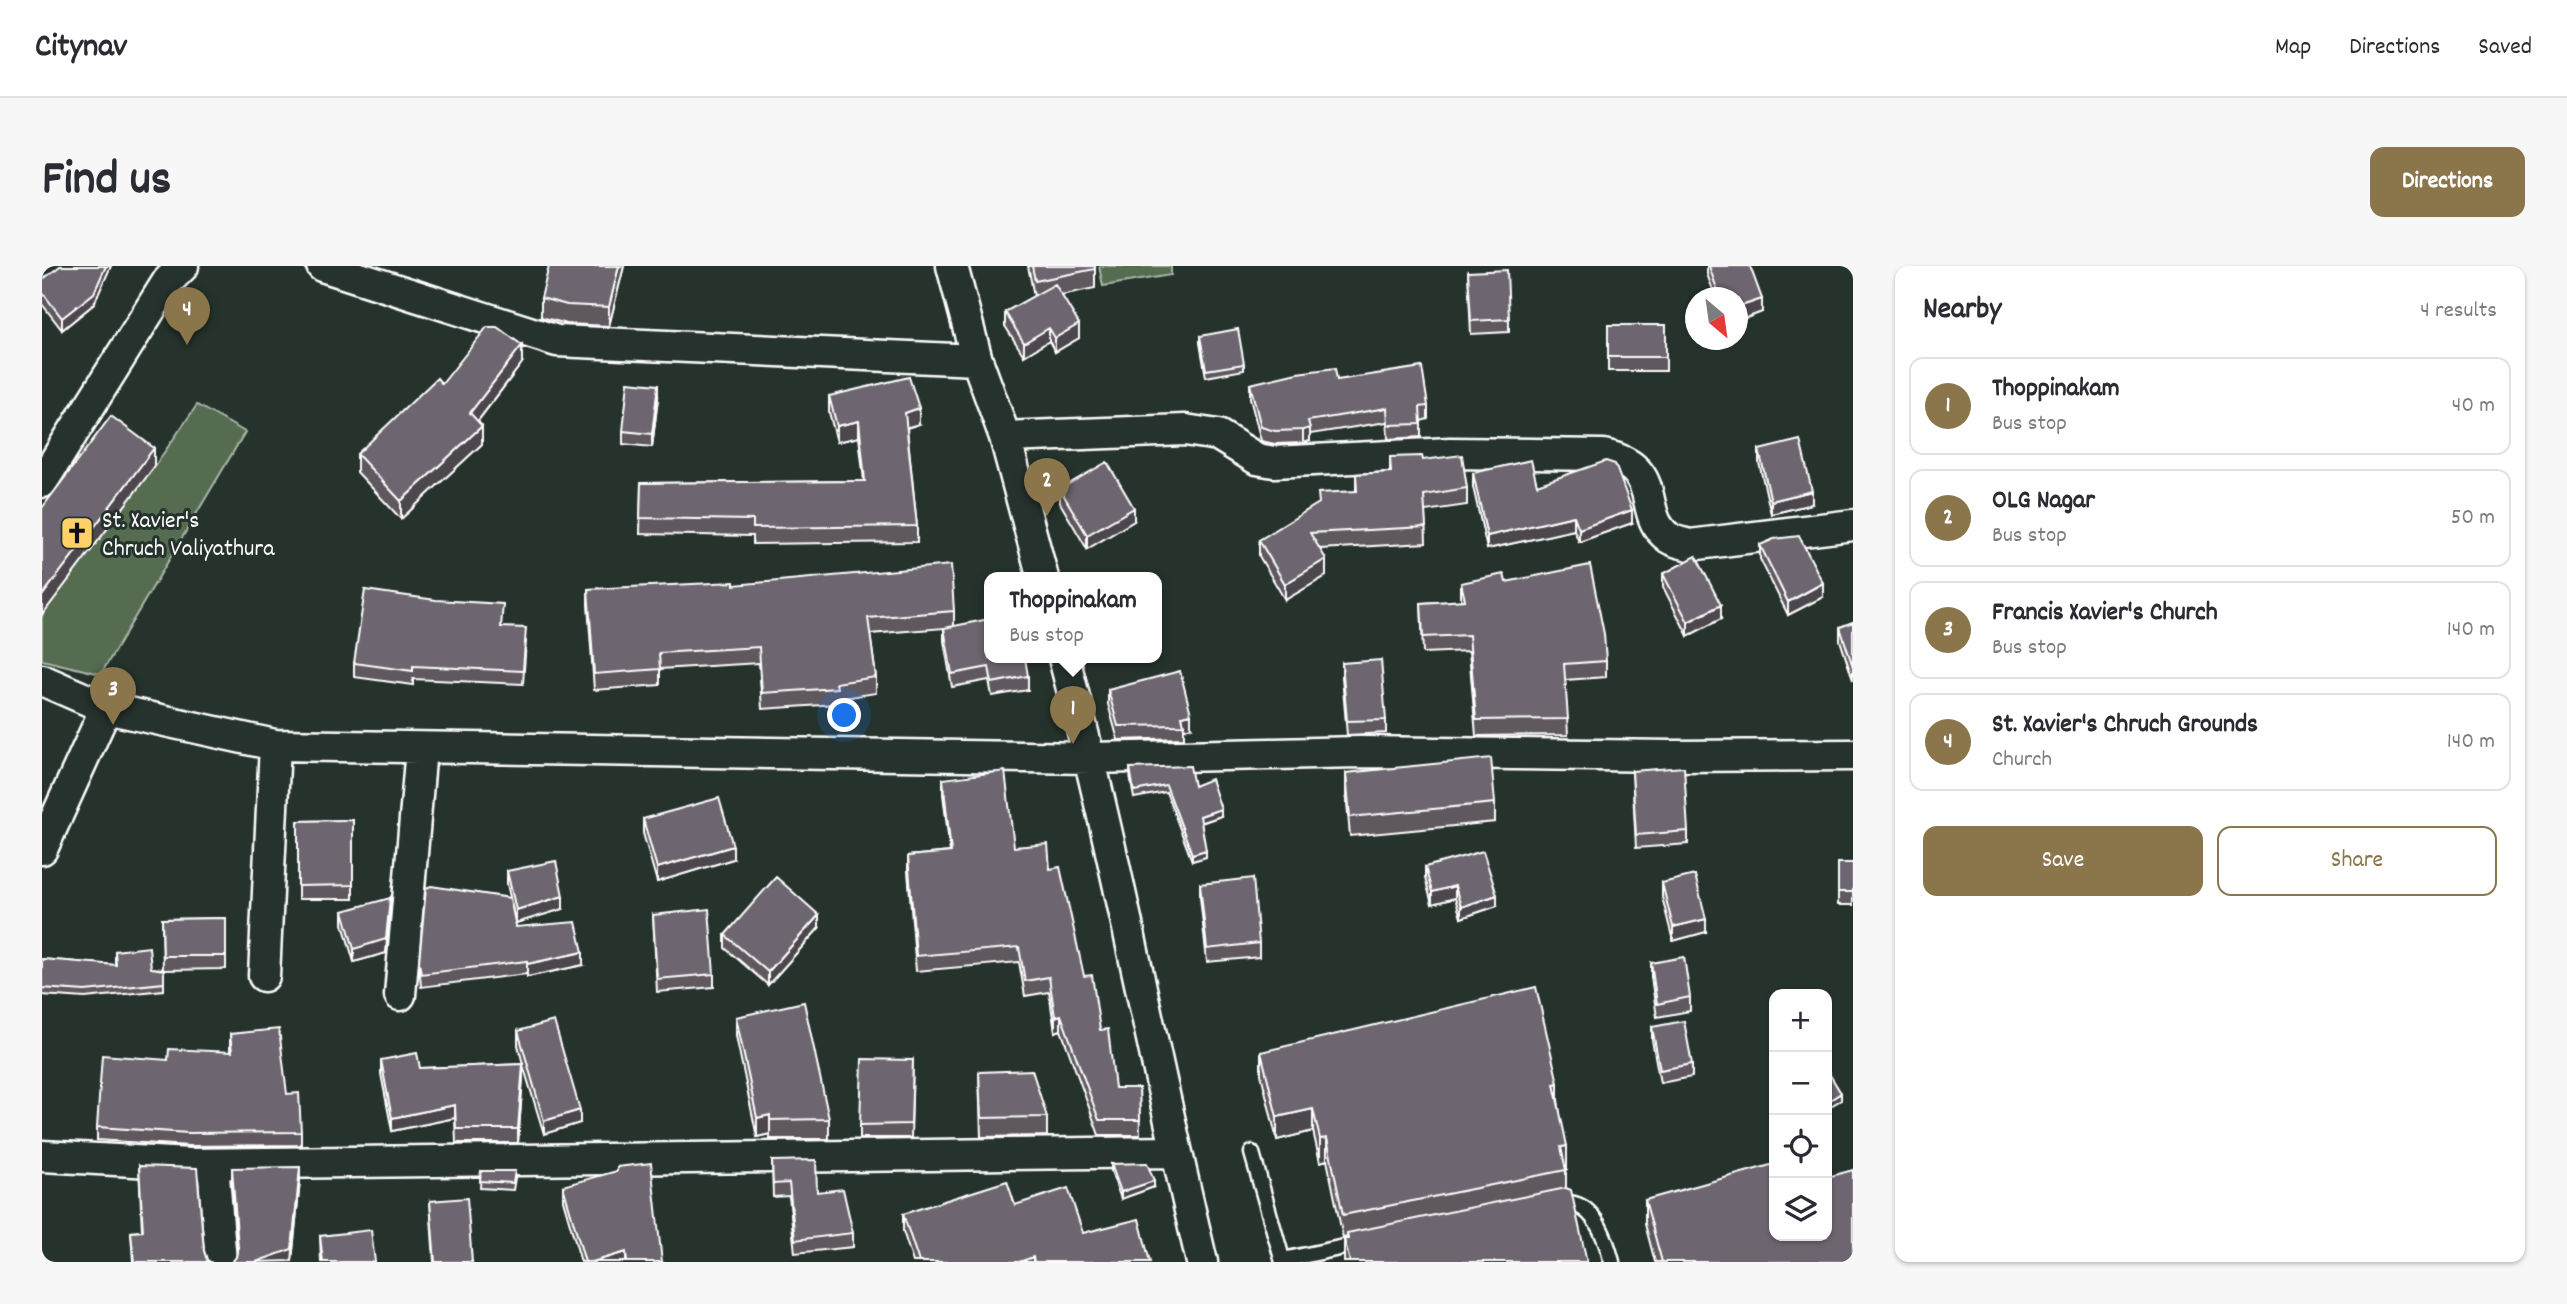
<!DOCTYPE html>
<meta charset="utf-8">
<style>
:root{--surface:#fff;--page:#f7f7f7;--text:#2b2b33;--muted:#7c7c81;--line:#e1e1e2;--accent:#8a764a}
body{margin:0;font-family:Dekko,sans-serif;background:var(--page);color:var(--text)}
.controls{position:absolute;right:21px;bottom:21px;display:grid;overflow:hidden;border-radius:14px;box-shadow:0 2px 5px #0004}
.controls button{width:63px;height:63px;display:grid;place-items:center;padding:0;border:0;border-bottom:2px solid var(--line);background:var(--surface);color:var(--text);font:35px sans-serif}
.compass{position:absolute;left:1643px;top:21px;width:63px;height:63px;border-radius:50%;background:var(--surface);box-shadow:0 2px 5px #0004;rotate:151deg}
.you{position:absolute;left:803px;top:450px;width:24px;height:24px;margin:-18px;border:5px solid #fff;border-radius:50%;background:#1a73e8;box-shadow:0 0 0 10px #1a73e833}
.badge{display:grid;place-items:center;width:46px;height:46px;border-radius:50%;background:var(--accent);color:#fff;font-size:23px;font-weight:700}
.pin{position:absolute;translate:-50% -58px;filter:drop-shadow(0 2px 4px #0008)}
.pin::after{content:'';position:absolute;top:37px;width:24px;height:21px;background:inherit;clip-path:polygon(0 0,100% 0,50% 100%)}
.popup{position:absolute;left:942px;top:306px;width:178px;height:91px;box-sizing:border-box;display:grid;place-content:center;border-radius:14px;background:var(--surface);filter:drop-shadow(0 2px 5px #0005);font-size:23px;white-space:nowrap;color:var(--muted)}
.popup b{font-size:26px;color:var(--text)}
.popup::after{content:'';position:absolute;left:50%;top:100%;margin-left:-14px;border:14px solid transparent;border-top-color:var(--surface)}
.list{margin:0;padding:0;list-style:none}
h2{display:flex;justify-content:space-between;align-items:center;height:91px;margin:0;padding:0 28px;font-size:30px}
h2 small{font-size:23px;font-weight:400;color:var(--muted)}
.list li{display:grid;grid-template-columns:46px 1fr auto;gap:21px;align-items:center;box-sizing:border-box;height:98px;margin:0 14px 14px;padding:0 14px;border:2px solid var(--line);border-radius:14px}
.list b{display:block;font-size:26px;white-space:nowrap}
.list p{margin:0;font-size:23px;white-space:nowrap;color:var(--muted)}
.list em{font-size:23px;font-style:normal;color:var(--muted)}
.actions{display:flex;gap:14px;padding:21px 28px}
.actions a{flex:1;padding:16px 0;border:2px solid var(--accent);border-radius:14px;text-align:center;font-size:24px;color:var(--accent)}
.actions .main{background:var(--accent);color:#fff}
.icon{flex:none;width:38px;height:38px;fill:none;stroke:currentColor;stroke-width:2;stroke-linecap:round;stroke-linejoin:round}
.map{position:relative;flex:none;width:1811px;height:996px;overflow:hidden;border-radius:14px}
header{display:flex;align-items:center;gap:42px;box-sizing:border-box;height:98px;padding:0 35px;background:var(--surface);border-bottom:2px solid var(--line)}
header strong{font-size:33px}
nav{display:flex;gap:38px;margin-inline-start:auto;font-size:24px}
.intro{display:flex;align-items:center;justify-content:space-between;box-sizing:border-box;height:168px;padding:0 42px}
h1{margin:0;font-size:49px}
.button{padding:18px 32px;border-radius:14px;background:var(--accent);color:#fff;font-size:24px;font-weight:700}
main{display:flex;gap:42px;padding:0 42px}
aside{flex:1;background:var(--surface);border-radius:14px;box-shadow:0 2px 5px #0004}
.map>svg:first-child{display:block}
.green{fill:#556c51;stroke:#aab6a8;stroke-width:2}
.lines{fill:none;stroke-linecap:round;stroke-linejoin:round}
.lane-casing{stroke:#fff;stroke-width:19}
.street-casing{stroke:#fff;stroke-width:35}
.lane{stroke:#26332d;stroke-width:14}
.street{stroke:#26332d;stroke-width:30}
.wall{fill:#5e585f;stroke:#fff;stroke-width:2}
.shaded-wall{fill:#4c474e;stroke:#fff;stroke-width:2}
.building{fill:#6d666f;stroke:#fff;stroke-width:2}
.labels{text-anchor:middle;stroke-width:6;stroke-linejoin:round;paint-order:stroke}
.poi-label{font-size:24px;fill:#fff;stroke:#26332d;text-anchor:start}
</style>
<header>
<strong>Citynav</strong>
<nav><a>Map</a><a>Directions</a><a>Saved</a></nav>
</header>
<div class="intro"><h1>Find us</h1><a class="button">Directions</a></div>
<main>
<div class="map">
<svg width="1811" height="996" viewBox="0 0 1811 996">
<rect width="100%" height="100%" fill="#26332d"/>
<filter id="ink" filterUnits="userSpaceOnUse"><feTurbulence type="fractalNoise" baseFrequency=".0143" numOctaves="2"/><feDisplacementMap in="SourceGraphic" scale="14" xChannelSelector="R" yChannelSelector="G"/><feConvolveMatrix kernelMatrix="1 2 1 2 8 2 1 2 1" color-interpolation-filters="sRGB"/></filter>
<g filter="url(#ink)">
<path class="green" d="M1057,0H1129V9L1061,20Z
M155,139L203,166L59,408L0,394V349L112,201Z"/>
<g class="lines">
<defs>
<path id="lane" d="M1210,887L1241,996
M1516,938C1550,931 1563,969 1570,996
M1241,994L1321,977"/>
<path id="street" d="M280,0L515,75L935,94
M910,0L935,94L963,171L1001,312
M963,171L1143,164L1176,169L1215,193L1232,196L1408,187L1561,189C1625,202 1593,248 1627,272C1633,276 1641,277 1648,279L1811,259
M0,216L126,15L141,0
M1022,392C1075,592 1112,795 1160,996
M0,414L64,442L233,479L1049,492L1318,486L1630,490L1811,489
M0,583L64,442
M222,710L233,479
M358,729L379,482
M0,890L147,898L1134,886
M171,898L179,996"/>
</defs>
<use href="#lane" class="lane-casing"/>
<use href="#street" class="street-casing"/>
<use href="#lane" class="lane"/>
<use href="#street" class="street"/>
</g>
<path class="wall" d="M582,0L567,60L525,58L499,51V32Z
M986,0H1053V22L1019,29L1037,72L1013,86L1007,75L982,90L963,60V46L992,30Z
M1665,0H1708L1720,46L1696,55V32H1674L1665,8Z
M1426,6L1467,53V66L1429,68Z
M0,14L52,38L20,64L0,38Z
M1566,59H1624V105H1566Z
M1158,70L1202,98V104L1164,111L1158,77Z
M480,97L436,155L440,178L359,253L315,206V188L400,118Z
M1295,114L1386,140V153L1379,155V171L1346,173L1345,156L1268,168V175L1261,177L1233,178L1219,175L1208,132V118Z
M787,130L877,158L865,162L875,260V276L711,278V270L598,268L599,217L822,215L817,171L795,176L787,146Z
M616,132L610,181L581,178V165Z
M1717,184L1770,238L1729,248L1717,197Z
M1348,191L1381,194L1425,222V239L1383,245L1384,277L1278,283L1284,310L1243,334L1217,290V274L1314,225V208L1348,206Z
M1431,207L1495,219L1590,257L1537,276L1532,264L1445,283L1431,221Z
M1018,223L1092,255L1045,283L1018,237Z
M1718,279L1781,331L1746,349L1718,293Z
M1621,308L1679,353L1646,370L1621,321Z
M1464,316L1564,395V411L1523,414L1526,469L1434,470L1427,385L1381,387L1379,337L1419,335V317Z
M692,319L912,345V360L986,410V424L950,430L947,414L910,421L902,375V362L828,368L834,411V427L795,433V438L720,443L717,397L618,403V419L552,424L546,339V323Z
M1811,356V414L1798,374V361Z
M460,361L484,375L481,418L371,413V419L312,411V397Z
M1300,397L1344,454V467L1305,469L1300,411Z
M1066,424L1149,461L1142,463V472L1076,474L1066,438Z
M1088,502L1152,520L1179,550L1159,557L1164,591L1150,595L1124,526L1092,532L1088,509Z
M1590,505L1646,565V578L1594,582Z
M1304,507L1453,537V556L1308,570L1304,526Z
M901,513L972,581L1008,603L1058,764L1073,822H1097L1098,869H1057L1019,764L1013,766L1007,726L983,730L977,696L874,705L866,605V590L908,586L901,528Z
M601,553L691,593L615,616L601,567Z
M311,554V633H256V555Z
M1796,597H1811V639H1796Z
M1383,601L1455,640L1419,652L1413,632L1390,638L1383,612Z
M465,605L521,643L474,657L469,636L474,661L541,699L485,711V708L379,721L377,696L468,631L465,618Z
M1620,617L1664,666L1631,675L1620,631Z
M1158,618L1217,677V691L1165,696L1158,631Z
M301,645H348L344,687L312,696L301,658Z
M611,649L672,708V721L615,726Z
M184,652V703L122,704V724L43,732L0,729V693L73,699V685L109,702L121,703L120,653Z
M777,662L726,719L683,682V669Z
M1609,697L1648,731V745L1615,751L1609,711Z
M694,751L787,853V873H728V868L715,871L694,770Z
M1610,761L1650,798V811L1618,817L1610,774Z
M476,765L538,857L502,868L481,799V811L476,877H414L413,852L350,865L339,808V794L378,802L481,798L476,779Z
M188,768L245,828L259,866V879L147,880L55,874V861L126,794L188,786Z
M1219,786L1516,833L1525,903H1524V922L1545,996H1302V973H1305V971L1301,972L1285,894L1278,896L1271,865L1235,874L1219,808Z
M871,794L869,872H818V859Z
M937,806L1005,851V870L939,871Z
M730,895L775,926L811,967V981L753,987L747,930L731,931Z
M1069,898L1112,921L1079,933L1069,905Z
M97,900L162,985L165,994L168,996H91L89,966L100,965Z
M190,902L258,914L250,995L194,991L196,986L190,915Z
M439,905L473,912L471,924L438,922Z
M521,920L620,996H539L521,934Z
M1603,934L1732,970L1811,996H1613L1603,958Z
M388,935L430,996H392Z
M973,939L1041,967L1108,996H871L861,965V948Z
M278,970L333,996H279Z"/>
<path class="shaded-wall" d="M64,0H69L52,38L20,64V52Z
M577,0H582L567,60V41Z
M1720,33V46L1696,55V41Z
M1037,58V72L1013,86V72Z
M1007,62V75L982,90V77Z
M480,79V97L428,165V147Z
M616,119V132L610,181V168Z
M877,142V158L863,162V147Z
M817,155V171L795,176V160Z
M440,160V178L359,253V235Z
M1268,162V175L1261,177V164Z
M112,182V201L0,349V330Z
M1770,225V238L1729,248V235Z
M1092,242V255L1045,283V269Z
M1590,244V257L1537,276V263Z
M1532,250V264L1445,283V270Z
M1284,293V310L1243,334V318Z
M1781,317V331L1746,349V336Z
M1679,339V353L1646,370V356Z
M1149,448V461L1142,463L1140,450Z
M1179,543V550L1158,557V550Z
M691,580V593L615,616V602Z
M1164,584V591L1150,595V588Z
M1413,620V632L1390,638V626Z
M1455,629V640L1419,652V641Z
M521,630V643L474,657V644Z
M348,632L344,687L312,696V683Z
M777,649V662L726,719V706Z
M1664,653V666L1631,675V661Z
M541,686V699L485,711V698Z
M1019,749V764L1013,766V751Z
M481,798V811L476,877V863Z
M1516,817V840L1512,818Z
M1799,827V834L1785,842V836Z
M413,839V852L350,865V852Z
M1271,843V865L1235,874V851Z
M538,844V857L502,868V855Z
M728,849V868L715,871V852Z
M1285,872V894L1278,896V873Z
M1525,880V903L1519,904V881Z
M258,901V914L250,995L214,996Z
M1112,915V921L1079,933V926Z
M584,986V996H550Z
M991,991V996H977Z"/>
<path class="building" d="M18,0H64L52,27L20,52L0,26V14Z
M507,0H577L567,41L525,39L499,32Z
M990,0H1053V3L993,15Z
M1667,0H1708L1720,33L1696,41V32H1678Z
M1465,4L1467,53L1429,55L1426,6Z
M1013,18L1037,58L1013,72L1007,62L982,77L963,46Z
M1566,59H1624V91H1566Z
M445,61H455L480,79L428,147L440,160L359,235L315,188L395,112L400,118Z
M1196,63L1202,98L1164,104L1158,70Z
M1380,101L1386,140L1378,141L1379,158L1346,159L1345,142L1266,155L1268,162L1261,164L1233,165L1219,161L1208,118L1255,107L1293,102L1295,114Z
M867,111L877,142L863,147L875,260L711,262V254L598,252L599,217L823,215L817,155L795,160L787,130Z
M586,116L616,119L610,168L581,165Z
M69,150L112,182L0,330V242Z
M1758,174L1770,225L1729,235L1717,184Z
M1420,189L1425,222L1382,229L1384,261L1268,267L1284,293L1243,318L1217,274L1277,237L1276,227L1315,225L1314,208L1349,206L1348,191L1380,190L1381,194Z
M1489,194L1495,219L1564,195L1573,198L1590,244L1537,263L1532,250L1445,270L1431,207Z
M1065,196L1092,242L1045,269L1018,223Z
M1757,270L1781,317L1746,336L1718,279L1732,273Z
M1654,290L1679,339L1646,356L1621,308Z
M909,299L912,345L826,352L834,411L794,417L795,422L720,427L717,381L617,387L618,403L552,408L546,323L692,316V319Z
M1548,299L1562,368L1564,395L1522,398L1526,453L1434,454L1427,369L1381,371L1379,337L1423,334L1419,317L1462,308L1464,316Z
M323,324L394,334L461,338L459,361L484,362L481,405L371,400V405L312,397Z
M947,353V392H983L986,410L950,417L947,401L910,408L902,362Z
M1811,356V401L1798,361Z
M1339,394L1344,454L1305,455L1300,397Z
M1138,405L1149,448L1140,450L1142,459L1076,460L1066,424Z
M1449,492L1453,537L1308,551L1304,507Z
M1148,500L1152,520L1169,513L1179,543L1158,550L1164,584L1150,588L1124,519L1092,525L1088,502Z
M1642,501L1646,565L1594,569L1590,505Z
M963,505L972,581L1006,578L1008,603L1018,601L1042,710L1050,709L1058,764L1066,763L1073,822H1097L1098,854H1057L1019,749L1013,751L1007,711L983,715L977,681L874,690L866,590L909,586L901,513Z
M677,532L691,580L615,602L601,553Z
M311,554V619L256,620V555Z
M1441,585L1455,629L1419,641L1413,620L1390,626L1383,601Z
M514,595L521,630L474,644L465,605Z
M1796,597H1811V626H1796Z
M1653,609L1664,653L1631,661L1620,617Z
M734,611L777,649L726,706L683,669Z
M1211,612L1217,677L1165,683L1158,618Z
M389,620L468,632L474,661L534,656L541,686L485,698V695L379,708L377,696L384,622Z
M348,632L344,673L312,683L301,645Z
M667,643L672,708L615,713L611,649Z
M184,652V690H121L120,653Z
M107,681L109,702L122,704V717L43,725L0,722V693L74,699L73,685Z
M1642,691L1648,731L1615,738L1609,697Z
M1494,721L1516,817L1512,818L1525,880L1519,881L1524,904L1301,949L1285,872L1278,873L1271,843L1235,851L1219,786Z
M762,736L787,853L728,854V849L715,852L694,751Z
M512,755L538,844L502,855L476,765Z
M1642,755L1650,798L1618,804L1610,761Z
M237,763L245,828L257,827L259,866L147,867L55,861L60,789L126,794L127,783L190,786L188,768Z
M375,787L378,802L481,798L476,863H414L413,839L350,852L339,794Z
M820,793L871,794L869,858L818,859Z
M990,804L1005,851L939,852L937,806Z
M1785,804L1799,827L1785,836Z
M774,894L775,926L801,923L811,967L753,974L747,917L731,918L730,895Z
M609,897L620,996H585L584,986L550,996H543L521,920L575,905V901Z
M1105,897L1112,915L1079,926L1069,898Z
M1732,898V970H1785V911L1811,904V996H1620L1603,934Z
M97,900L155,902L162,985L165,994L168,996H92L89,966L101,965Z
M258,901L250,983L214,996H190L194,991L196,982L190,902Z
M439,905H473L471,917L438,915Z
M965,915L973,939L1026,922L1041,967L1097,953L1108,996H992L991,991L977,996H877L861,948Z
M1524,922L1529,924L1545,996H1308L1302,973H1306L1305,967Z
M425,932L430,996H393L388,935Z
M329,964L333,996H281L278,970Z"/>
</g>
<defs>
<symbol id="church-square" viewBox="-11 -11 22 22"><rect x="-9" y="-9" width="18" height="18" rx="4" fill="#ffd166" stroke="#26332d"/><path d="M-1.2-6h2.4v3.5h3.3v2.4h-3.3V6h-2.4V-.1h-3.3v-2.4h3.3Z" fill="#111"/></symbol>
</defs>
<g fill-rule="evenodd">
<use href="#church-square" x="16" y="248" width="38" height="38"/>
</g>
<g class="labels">
<g class="poi-label">
<text x="60" y="261">St. Xavier's<tspan x="60" dy="28">Chruch Valiyathura</tspan></text>
</g>
</g>
</svg>
<div class="controls">
<button>+</button>
<button>−</button>
<button><svg class="icon" aria-label="locate" viewBox="0 0 24 24"><circle cx="12" cy="12" r="6"/><path d="M12 2v4M12 18v4M2 12h4M18 12h4"/></svg></button>
<button><svg class="icon" aria-label="layers" viewBox="0 0 24 24"><path d="M12 4l9 5-9 5-9-5zM3 14l9 5 9-5"/></svg></button>
</div>
<svg class="compass" viewBox="-18 -18 36 36"><path d="M0-13l5 13h-10z" fill="#e53935"/><path d="M0 13l5-13h-10z" fill="#7c7c81"/></svg>
<div class="you"></div>
<div class="pin badge" style="left:1031px;top:478px">1</div>
<div class="popup"><b>Thoppinakam</b>Bus stop</div>
<div class="pin badge" style="left:1005px;top:250px">2</div>
<div class="pin badge" style="left:71px;top:459px">3</div>
<div class="pin badge" style="left:145px;top:79px">4</div>
</div>
<aside>
<h2>Nearby<small>4 results</small></h2>
<ul class="list">
<li><span class="badge">1</span><div><b>Thoppinakam</b><p>Bus stop</p></div><em>40 m</em></li>
<li><span class="badge">2</span><div><b>OLG Nagar</b><p>Bus stop</p></div><em>50 m</em></li>
<li><span class="badge">3</span><div><b>Francis Xavier's Church</b><p>Bus stop</p></div><em>140 m</em></li>
<li><span class="badge">4</span><div><b>St. Xavier's Chruch Grounds</b><p>Church</p></div><em>140 m</em></li>
</ul>
<div class="actions"><a class="main">Save</a><a>Share</a></div>
</aside>
</main>
